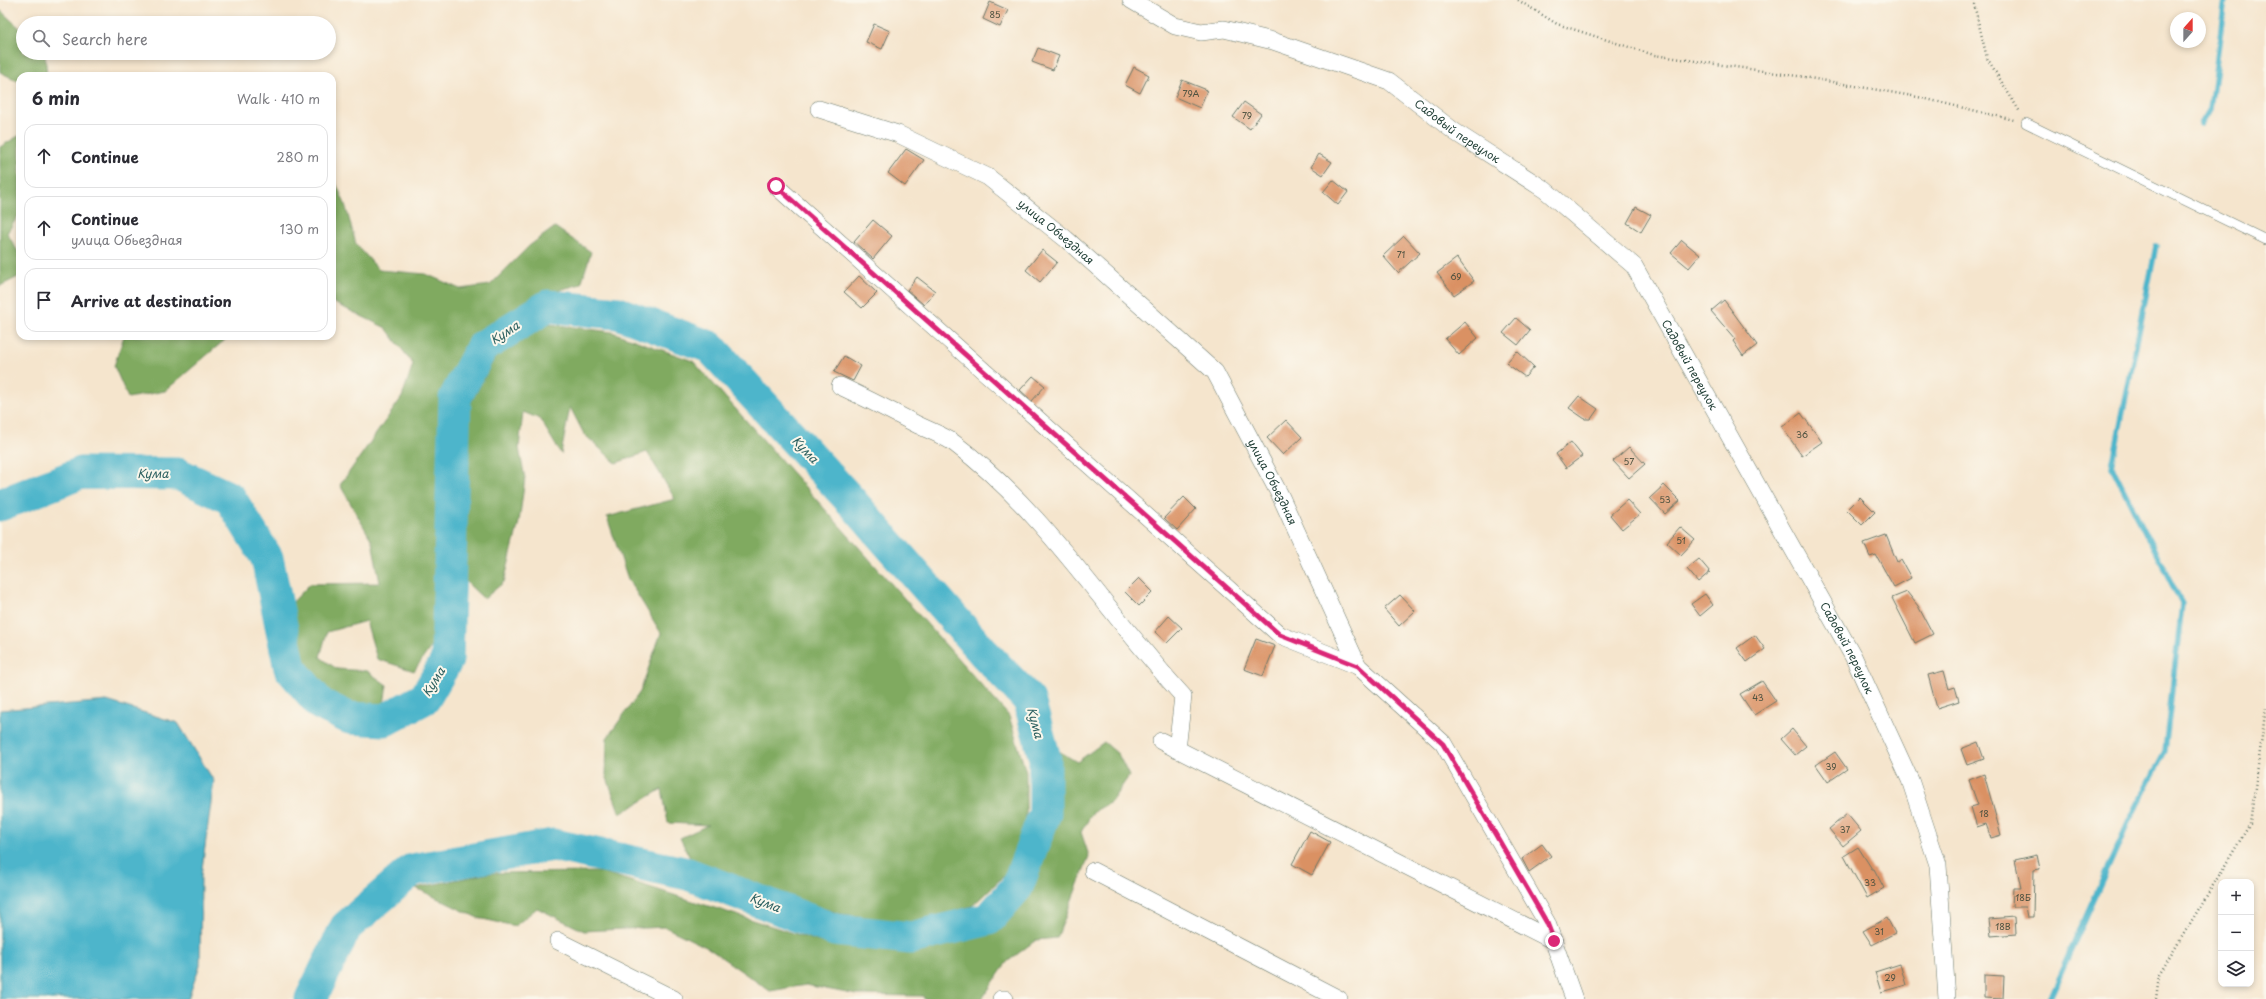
<!DOCTYPE html>
<meta charset="utf-8">
<style>
:root{--surface:#fff;--page:#f2f2f3;--text:#2b2b33;--muted:#7c7c81;--line:#e1e1e2}
body{margin:0;font-family:"Playpen Sans",sans-serif;background:var(--page);color:var(--text)}
.controls{position:absolute;right:12px;bottom:12px;display:grid;overflow:hidden;border-radius:8px;box-shadow:0 2px 6px #0003}
.controls button{width:36px;height:36px;display:grid;place-items:center;padding:0;border:0;border-bottom:1px solid var(--line);background:var(--surface);color:var(--text);font:20px sans-serif}
.compass{position:absolute;left:2170px;top:12px;width:36px;height:36px;border-radius:50%;background:var(--surface);box-shadow:0 2px 6px #0003;rotate:21deg}
.stop{position:absolute;width:12px;height:12px;margin:-9px;border:3px solid #db2777;border-radius:50%;background:#fff}
.stop.end{background:#db2777;border-color:#fff;box-shadow:0 1px 4px #0008}
.list{margin:0;padding:0;list-style:none}
h2{display:flex;justify-content:space-between;align-items:center;height:52px;margin:0;padding:0 16px;font-size:17px}
h2 small{font-size:13px;font-weight:400;color:var(--muted)}
.list li{display:grid;grid-template-columns:26px 1fr auto;gap:12px;align-items:center;box-sizing:border-box;height:64px;margin:0 8px 8px;padding:0 8px;border:1px solid var(--line);border-radius:12px}
.list b{display:block;font-size:15px;white-space:nowrap}
.list p{margin:0;font-size:13px;white-space:nowrap;color:var(--muted)}
.list em{font-size:13px;font-style:normal;color:var(--muted)}
.icon{flex:none;width:22px;height:22px;fill:none;stroke:currentColor;stroke-width:2;stroke-linecap:round;stroke-linejoin:round}
.map{position:relative;flex:none;width:2266px;height:999px;overflow:hidden}
.search{position:absolute;background:var(--surface);box-shadow:0 2px 6px #0003;left:16px;top:16px;width:320px;height:44px;display:flex;align-items:center;gap:10px;box-sizing:border-box;padding:0 14px;border-radius:22px;color:var(--muted);font-size:15px}
.panel{position:absolute;background:var(--surface);box-shadow:0 2px 6px #0003;left:16px;top:72px;width:320px;height:268px;border-radius:12px}
.map>svg:first-child{display:block}
.forest{fill:#80aa61;stroke:#50744a}
.water{fill:#4db5cb;stroke:#367980}
.lines{fill:none;stroke-linecap:round;stroke-linejoin:round}
.stream{stroke:#4db5cb;stroke-width:5.5}
.river{stroke:#4db5cb;stroke-width:33}
.building{fill:#da9163}
.service-casing{stroke:#6a786a;stroke-width:10}
.minor-casing{stroke:#6a786a;stroke-width:18}
.path{stroke:#6a786a;stroke-width:2.5;stroke-dasharray:1 3;stroke-linecap:butt}
.service{stroke:#fff;stroke-width:9}
.minor{stroke:#fff;stroke-width:17}
.route{stroke:#db2777;stroke-width:5}
.labels{text-anchor:middle;stroke-width:4;stroke-linejoin:round;paint-order:stroke}
.number-label{font-size:9px;fill:#4e5240}
.street-label{font-size:11px;fill:#1f3d34;stroke:#fbf7ec}
.water-label{font-size:12px;font-style:italic;fill:#2d6161;stroke:#fbf7ec}
</style>
<div class="map">
<svg width="2266" height="999" viewBox="0 0 2266 999">
<rect width="100%" height="100%" fill="#fbf7ec"/>
<filter id="ink" filterUnits="userSpaceOnUse"><feTurbulence type="fractalNoise" baseFrequency=".025" numOctaves="2"/><feDisplacementMap in="SourceGraphic" scale="8" xChannelSelector="R" yChannelSelector="G"/><feConvolveMatrix kernelMatrix="1 2 1 2 8 2 1 2 1" color-interpolation-filters="sRGB"/></filter>
<filter id="wash" filterUnits="userSpaceOnUse"><feTurbulence type="fractalNoise" baseFrequency=".012" numOctaves="4" result="noise"/><feDisplacementMap in="SourceGraphic" scale="16" xChannelSelector="R" yChannelSelector="G"/><feGaussianBlur stdDeviation="0.9" result="paint"/><feColorMatrix in="noise" values="0 0 0 0 0 0 0 0 0 0 0 0 0 0 0 0 0 1.4 0 .05"/><feComposite in="paint" operator="in"/></filter>
<g filter="url(#wash)">
<rect width="100%" height="100%" fill="#f5e5cd"/>
<path class="forest" d="M0,10L23,31V53H45L47,76H20V82L0,72Z
M20,135V213L7,233L20,255V276L0,286V147Z
M332,174L345,204L356,244L379,270L426,274L460,289L490,285L529,246L555,227L591,252L581,284L542,295L470,336L442,391L433,644L414,671L377,659L366,621L327,632L320,657L337,669L367,671L387,685L384,704L354,707L329,699L298,662L288,607L310,584L380,583L372,541L340,485L402,397L413,364L386,328L332,302Z
M548,324L612,332L693,361L1009,716L1026,772V832L1005,875L972,906L916,924L841,914L695,868L680,838L708,825L668,823L662,789L620,814L606,775L607,738L640,692L661,633L628,579L607,517L675,499L647,452L616,463L584,434L570,407L561,454L540,419L523,412L519,448L525,478L519,522L504,582L484,599L464,580L468,473V408L495,357Z
M124,336H240L227,338L165,391L128,398L114,366Z
M1104,742L1118,754L1129,776L1111,802L1093,812L1081,832L1089,856L1057,938L1036,940L1007,962L982,999H924L923,996L857,995L806,985L770,991L708,948L665,927L584,931L537,908L515,926L478,918L416,888L490,873L602,872L821,942L913,948L995,925L1024,893L1033,876L1057,810L1060,775L1057,750L1077,762Z"/>
<path class="water" d="M107,701L178,723L214,781L201,876L200,965L188,999H0V710Z"/>
<g class="lines">
<path class="stream" d="M2201,124L2210,109L2225,0
M2049,999L2129,821L2165,751L2182,604L2112,467L2156,246"/>
<path class="river" d="M0,505L81,473L178,474L230,498L267,558L290,668L320,704L349,718L385,720L425,698L447,660L455,398L482,347L548,306L618,313L710,347L852,502L983,652L1029,700L1045,759V813L1017,887L989,919L911,938L835,930L688,874L553,845L412,870L346,927L311,999"/>
</g>
<g id="blocks">
<path class="building" d="M990,2L1008,10L1000,27L983,19Z
M874,24L890,31L882,49L866,42Z
M1038,48L1059,56L1053,70L1032,62Z
M1134,67L1149,75L1140,93L1125,85Z
M1182,80L1207,90L1200,108L1175,97Z
M1244,102L1261,114L1250,129L1233,117Z
M906,149L924,160L905,186L888,173Z
M1319,154L1332,162L1323,175L1311,167Z
M1333,180L1348,192L1338,205L1323,192Z
M1636,207L1651,215L1641,232L1627,223Z
M873,220L892,236L873,259L854,242Z
M1404,236L1420,253L1398,273L1383,256Z
M1682,240L1700,255L1689,268L1671,253Z
M1042,250L1057,262L1040,282L1026,270Z
M1457,258L1474,281L1454,295L1437,273Z
M859,276L877,293L862,308L844,292Z
M917,277L935,291L924,305L907,290Z
M1724,300L1757,345L1743,356L1733,341L1735,339L1711,311Z
M1516,318L1530,330L1518,345L1503,333Z
M1465,322L1478,338L1459,355L1445,339Z
M1517,351L1534,367L1525,377L1506,363Z
M844,356L861,366L853,381L834,372Z
M1033,376L1045,386L1032,401L1020,390Z
M1579,396L1598,409L1591,419H1585L1569,408Z
M1801,413L1822,442L1802,456L1782,427Z
M1286,420L1302,437L1283,455L1267,438Z
M1571,442L1582,456L1566,468L1556,454Z
M1629,447L1645,464L1629,478L1613,461Z
M1664,485L1680,501L1665,514L1650,498Z
M1184,497L1196,509L1177,530L1164,518Z
M1860,497L1875,512L1862,525L1847,510Z
M1627,500L1640,514L1622,529L1610,515Z
M1680,527L1695,540L1681,555L1667,542Z
M1886,535L1897,562L1901,560L1911,578L1894,587L1876,555L1870,557L1864,543Z
M1699,559L1710,572L1698,582L1687,569Z
M1139,578L1153,592L1139,606L1125,592Z
M1907,592L1918,606L1933,634L1915,643L1892,598Z
M1705,594L1713,605L1700,616L1691,604Z
M1400,595L1415,611L1399,626L1384,609Z
M1169,616L1182,628L1167,643L1155,632Z
M1755,635L1765,649L1747,662L1737,648Z
M1256,639L1275,646L1263,676L1244,669Z
M1944,671L1949,689L1955,687L1959,701L1937,708L1928,675Z
M1762,681L1776,701L1754,715L1740,694Z
M1792,729L1806,746L1795,755L1781,739Z
M1978,742L1984,759L1967,765L1961,749Z
M1835,752L1847,769L1828,782L1816,765Z
M1984,774L2001,835L1991,838L1986,824L1977,827L1971,807L1978,805L1969,780Z
M1847,814L1861,831L1843,846L1829,829Z
M1310,831L1330,842L1312,875L1292,864Z
M1542,844L1551,856L1529,872L1522,859Z
M1858,847L1872,869H1874L1884,888L1867,898L1844,856Z
M2037,855L2040,869L2034,870L2033,917H2027L2025,907H2012L2013,888H2021L2015,860Z
M2015,917L2016,934L1991,936L1989,919Z
M1887,918L1895,933L1872,945L1863,931Z
M1900,964L1906,985L1881,992L1875,972Z
M1984,975L2004,976L2003,999L1984,998Z"/>
</g>
</g>
<g filter="url(#ink)">
<use href="#blocks" fill-opacity="0" stroke="#6a786a" stroke-width="1"/>
<g class="lines">
<defs>
<path id="service" d="M2026,123L2266,240"/>
<g id="minor">
<path id="s1" d="M1131,0L1175,26L1201,32L1224,29L1273,41L1389,81L1455,132L1545,190L1634,266L1853,656L1910,780L1938,865L1947,999"/>
<path id="s2" d="M819,109L898,134L988,177L1066,239L1215,372L1280,495L1358,666L1443,743L1547,923L1574,999"/>
<path d="M776,186L1280,635L1358,666"/>
<path d="M840,386C866,398 891,411 916,424C928,430 943,435 954,443C1046,512 1106,612 1183,696L1177,750"/>
<path d="M1161,741L1554,941"/>
<path d="M1093,871L1339,999"/>
<path d="M558,941L674,999"/>
<path d="M1001,999H1005"/>
</g>
</defs>
<use href="#service" class="service-casing"/>
<use href="#minor" class="minor-casing"/>
<path class="path" d="M1518,0L1557,24L1654,55L1804,77L1918,97L2014,120
M1973,0L1987,58L2020,112
M2156,999L2159,975L2250,824L2266,707"/>
<use href="#service" class="service"/>
<use href="#minor" class="minor"/>
</g>
</g>
<g class="lines" filter="url(#ink)">
<path class="route" d="M776,186L1280,635L1358,666L1443,744L1547,923L1554,941"/>
</g>
<g class="labels">
<g class="number-label">
<text x="995" y="18">85</text>
<text x="1191" y="97">79А</text>
<text x="1247" y="119">79</text>
<text x="1401" y="258">71</text>
<text x="1456" y="280">69</text>
<text x="1802" y="438">36</text>
<text x="1629" y="465">57</text>
<text x="1665" y="503">53</text>
<text x="1681" y="544">51</text>
<text x="1758" y="701">43</text>
<text x="1831" y="770">39</text>
<text x="1984" y="817">18</text>
<text x="1845" y="833">37</text>
<text x="1870" y="886">33</text>
<text x="2023" y="901">18Б</text>
<text x="2003" y="930">18В</text>
<text x="1879" y="935">31</text>
<text x="1890" y="981">29</text>
</g>
<g class="street-label">
<text dy="4" stroke="none"><textPath href="#s1" startOffset="359">Садовый переулок</textPath></text>
<text dy="4" stroke="none"><textPath href="#s2" startOffset="270">улица Обьездная</textPath></text>
<text dy="4" stroke="none"><textPath href="#s1" startOffset="695">Садовый переулок</textPath></text>
<text dy="4" stroke="none"><textPath href="#s2" startOffset="606">улица Обьездная</textPath></text>
<text dy="4" stroke="none"><textPath href="#s1" startOffset="1019">Садовый переулок</textPath></text>
</g>
<g class="water-label">
<text transform="translate(505 333) rotate(-33)" y="4">Кума</text>
<text transform="translate(805 450) rotate(47)" y="4">Кума</text>
<text x="153" y="478">Кума</text>
<text transform="translate(434 682) rotate(-58)" y="4">Кума</text>
<text transform="translate(1035 723) rotate(75)" y="4">Кума</text>
<text transform="translate(765 903) rotate(21)" y="4">Кума</text>
</g>
</g>
</svg>
<div class="controls">
<button>+</button>
<button>−</button>
<button><svg class="icon" aria-label="layers" viewBox="0 0 24 24"><path d="M12 4l9 5-9 5-9-5zM3 14l9 5 9-5"/></svg></button>
</div>
<svg class="compass" viewBox="-18 -18 36 36"><path d="M0-13l5 13h-10z" fill="#e53935"/><path d="M0 13l5-13h-10z" fill="#7c7c81"/></svg>
<div class="stop" style="left:776px;top:186px"></div>
<div class="stop end" style="left:1554px;top:941px"></div>
<div class="search"><svg class="icon" aria-label="search" viewBox="0 0 24 24"><circle cx="10" cy="10" r="6"/><path d="M15 15l6 6"/></svg>Search here</div>
<section class="panel">
<h2>6 min<small>Walk · 410 m</small></h2>
<ul class="list">
<li><svg class="icon" aria-label="ahead" viewBox="0 0 24 24"><path d="M12 20V5M6 11l6-6 6 6"/></svg><div><b>Continue</b></div><em>280 m</em></li>
<li><svg class="icon" aria-label="ahead" viewBox="0 0 24 24"><path d="M12 20V5M6 11l6-6 6 6"/></svg><div><b>Continue</b><p>улица Обьездная</p></div><em>130 m</em></li>
<li><svg class="icon" aria-label="arrive" viewBox="0 0 24 24"><path d="M6 21V4h12l-3 4 3 4H6"/></svg><div><b>Arrive at destination</b></div></li>
</ul>
</section>
</div>
